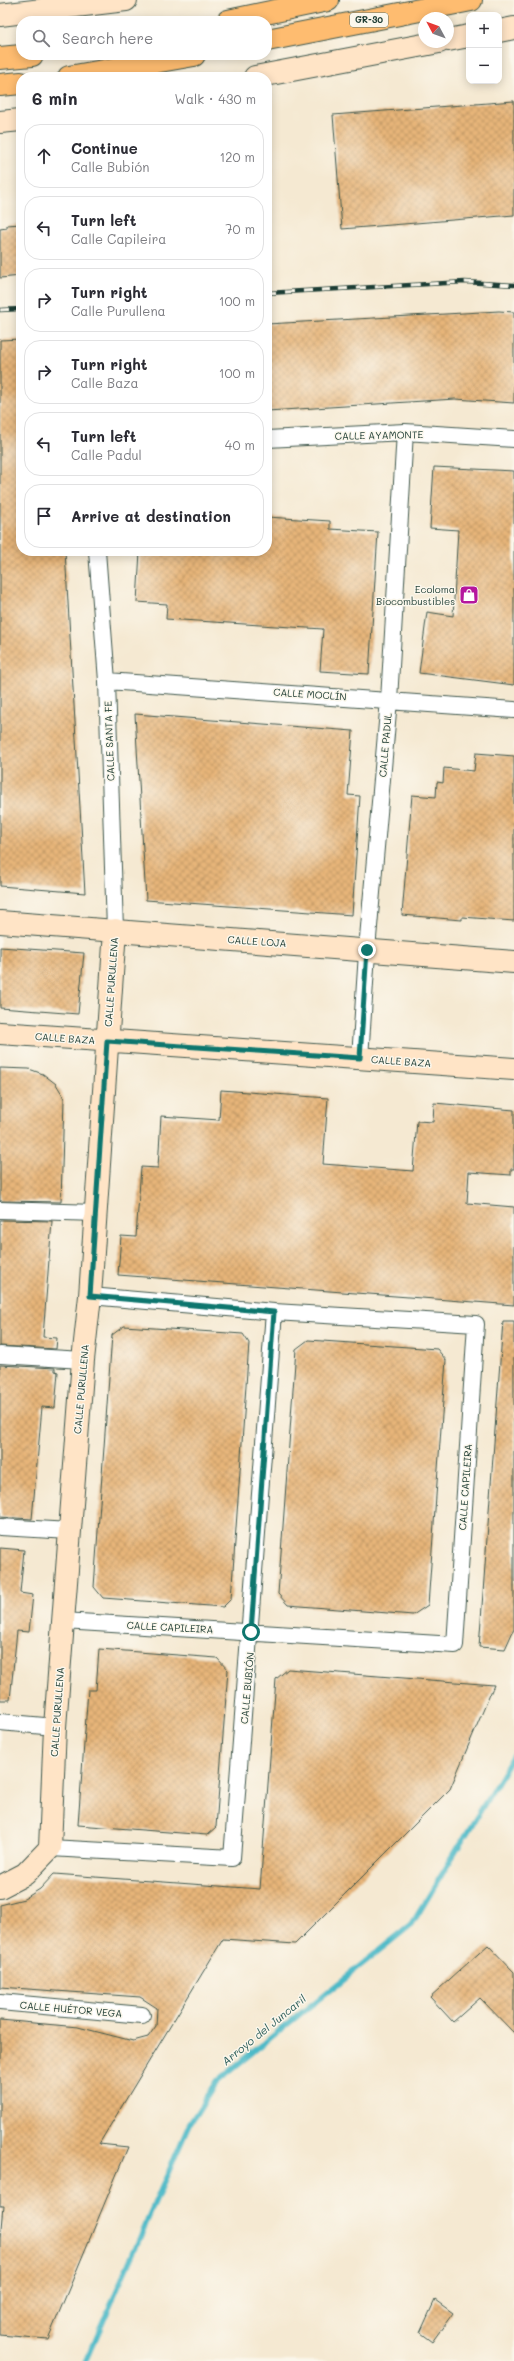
<!DOCTYPE html>
<meta charset="utf-8">
<style>
:root{--surface:#fff;--page:#f2f2f3;--text:#2b2b33;--muted:#7c7c81;--line:#e1e1e2}
body{margin:0;font-family:Mali,sans-serif;background:var(--page);color:var(--text)}
.controls{position:absolute;right:12px;top:12px;display:grid;overflow:hidden;border-radius:8px;box-shadow:0 2px 10px #0003}
.controls button{width:36px;height:36px;display:grid;place-items:center;padding:0;border:0;border-bottom:1px solid var(--line);background:var(--surface);color:var(--text);font:20px sans-serif}
.compass{position:absolute;left:418px;top:12px;width:36px;height:36px;border-radius:50%;background:var(--surface);box-shadow:0 2px 10px #0003;rotate:311deg}
.stop{position:absolute;width:12px;height:12px;margin:-9px;border:3px solid #0f766e;border-radius:50%;background:#fff}
.stop.end{background:#0f766e;border-color:#fff;box-shadow:0 1px 4px #0008}
.list{margin:0;padding:0;list-style:none}
h2{display:flex;justify-content:space-between;align-items:center;height:52px;margin:0;padding:0 16px;font-size:17px}
h2 small{font-size:13px;font-weight:400;color:var(--muted)}
.list li{display:grid;grid-template-columns:26px 1fr auto;gap:12px;align-items:center;box-sizing:border-box;height:64px;margin:0 8px 8px;padding:0 8px;border:1px solid var(--line);border-radius:16px}
.list b{display:block;font-size:15px;white-space:nowrap}
.list p{margin:0;font-size:13px;white-space:nowrap;color:var(--muted)}
.list em{font-size:13px;font-style:normal;color:var(--muted)}
.icon{flex:none;width:22px;height:22px;fill:none;stroke:currentColor;stroke-width:2;stroke-linecap:round;stroke-linejoin:round}
.map{position:relative;flex:none;width:514px;height:2361px;overflow:hidden}
.search{position:absolute;background:var(--surface);box-shadow:0 2px 10px #0003;left:16px;top:16px;width:256px;height:44px;display:flex;align-items:center;gap:10px;box-sizing:border-box;padding:0 14px;border-radius:16px;color:var(--muted);font-size:15px}
.panel{position:absolute;background:var(--surface);box-shadow:0 2px 10px #0003;left:16px;top:72px;width:256px;height:484px;border-radius:16px}
.map>svg:first-child{display:block}
.lines{fill:none;stroke-linecap:round;stroke-linejoin:round}
.stream{stroke:#4dbac8;stroke-width:5.5}
.building{fill:url(#building-cross-hatch)}
.street-casing{stroke:#3f574c;stroke-width:18}
.secondary-casing{stroke:#3f574c;stroke-width:24}
.highway-casing{stroke:#3f574c;stroke-width:24}
.street{stroke:#fff;stroke-width:16}
.secondary{stroke:#ffe4c6;stroke-width:22}
.highway{stroke:#febc70;stroke-width:22}
.rail-casing{stroke:#1f3d34;stroke-width:4.5}
.rail{stroke:#fbf7ec;stroke-width:3;stroke-dasharray:9;stroke-linecap:butt}
.route{stroke:#0f766e;stroke-width:5}
.labels{text-anchor:middle;stroke-width:3;stroke-linejoin:round;paint-order:stroke}
.shield{fill:#fbf7ec;stroke:#61756b;stroke-width:1}
.shield-label{font-size:9px;font-weight:bold;fill:#1f3d34}
.street-label{font-size:10px;fill:#1f3d34;stroke:#fbf7ec}
.poi-label{font-size:10px;fill:#1f3d34;stroke:#fbf7ec;text-anchor:end}
.water-label{font-size:11px;font-style:italic;fill:#2a5c59;stroke:#fbf7ec}
</style>
<div class="map">
<svg width="514" height="2361" viewBox="0 0 514 2361">
<defs>
<pattern id="building-cross-hatch" width="8" height="8" patternUnits="userSpaceOnUse"><rect width="8" height="8" fill="#e7b579"/><path d="M0 0l8 8M0 8l8-8" fill="none" stroke="#bb9464"/></pattern>
</defs>
<rect width="100%" height="100%" fill="#fbf7ec"/>
<filter id="ink" filterUnits="userSpaceOnUse"><feTurbulence type="fractalNoise" baseFrequency=".025" numOctaves="2"/><feDisplacementMap in="SourceGraphic" scale="8" xChannelSelector="R" yChannelSelector="G"/><feConvolveMatrix kernelMatrix="1 2 1 2 8 2 1 2 1" color-interpolation-filters="sRGB"/></filter>
<filter id="wash" filterUnits="userSpaceOnUse"><feTurbulence type="fractalNoise" baseFrequency=".012" numOctaves="4" result="noise"/><feDisplacementMap in="SourceGraphic" scale="16" xChannelSelector="R" yChannelSelector="G"/><feGaussianBlur stdDeviation="0.9" result="paint"/><feColorMatrix in="noise" values="0 0 0 0 0 0 0 0 0 0 0 0 0 0 0 0 0 1.4 0 .05"/><feComposite in="paint" operator="in"/></filter>
<g filter="url(#wash)">
<rect width="100%" height="100%" fill="#f5e9d2"/>
<g class="lines">
<path class="stream" d="M86,2361L189,2125L217,2081L412,1924L514,1755"/>
</g>
<g id="blocks">
<path class="building" d="M514,101V215L342,229L333,115Z
M21,224V276L0,278V229L7,228V225Z
M499,311L514,312V403L455,399L267,411V324Z
M21,339V551H65L85,893L0,886V340Z
M434,467L514,471V685L419,673L427,612L453,616L458,530L430,528Z
M267,517L330,521V529L378,532L369,674L320,671L323,629L166,619L167,604L137,602L140,551H267Z
M135,714L353,731L348,795L360,796L352,915L146,900Z
M476,753L514,756V921L462,917V920L402,915L412,795L436,797L437,782L443,783L444,768L474,771Z
M0,947L84,953L78,1014L0,1008Z
M0,1068L29,1069L43,1074L56,1084L62,1094L64,1099L61,1202L0,1201Z
M221,1090L328,1098L323,1164L413,1171L417,1121L433,1122L434,1103L514,1110V1169H511V1175L469,1172L467,1203L514,1207V1305L118,1275L121,1236L136,1237L141,1167L158,1168L161,1116L219,1120Z
M0,1220L52,1221L43,1337L57,1338L56,1349L0,1346Z
M503,1321H514V1629L505,1649L479,1647Z
M124,1326L243,1334L249,1343L231,1599L223,1607L103,1598L94,1587L112,1335Z
M308,1340L437,1349L446,1360L428,1605L413,1615L288,1605L278,1594L296,1349Z
M0,1365L55,1368V1371L58,1372L55,1408L42,1407L32,1519L0,1517Z
M0,1548L24,1550L20,1593L33,1595L29,1632L17,1631L10,1700H0Z
M99,1649L217,1658L228,1670L216,1827L207,1835L78,1825L88,1690H96Z
M288,1669L494,1685L450,1789L295,1944L223,1939L99,2144L128,2147L48,2339L0,2335V2239L3,2206H0V2020L78,2027L133,2041L148,2037L156,2026L157,2008L140,1997L0,1987V1905L24,1899L40,1889L54,1874L260,1889L276,1679Z
M488,1945L514,1972V2033L480,1998L453,2022L430,1997Z
M435,2300L453,2313L432,2342L420,2333Z"/>
</g>
</g>
<g filter="url(#ink)">
<use href="#blocks" fill-opacity="0" stroke="#3f574c" stroke-width="1"/>
<g class="lines">
<defs>
<path id="street" d="M267,439L405,432L514,439
M97,551L107,681L115,930
M107,681L514,710
M360,1058L368,938L389,700L405,432
M0,1210L96,1213
M0,1355L83,1360
M0,1527L70,1531
M63,1621L455,1645L476,1324L274,1312L90,1296
M0,1722L55,1727
M50,1848L232,1858L274,1312
M0,2002L142,2015"/>
<path id="secondary" d="M0,15L126,0
M499,31L514,28
M448,40L469,36
M255,77L439,42
M0,122L21,120
M0,922L514,962
M0,1033L514,1069
M0,1887L25,1874L50,1848L55,1727L83,1360L90,1296L115,930"/>
<path id="highway" d="M228,21L328,0
M267,40L471,0
M0,58L32,55
M69,77L194,55
M0,85L21,83"/>
</defs>
<use href="#street" class="street-casing"/>
<use href="#secondary" class="secondary-casing"/>
<use href="#highway" class="highway-casing"/>
<use href="#street" class="street"/>
<use href="#secondary" class="secondary"/>
<use href="#highway" class="highway"/>
<defs>
<path id="rail" d="M267,293L465,282L514,285
M0,310L21,309"/>
</defs>
<use href="#rail" class="rail-casing"/>
<use href="#rail" class="rail"/>
</g>
</g>
<g class="lines" filter="url(#ink)">
<path class="route" d="M251,1632L274,1312L90,1296L107,1041L360,1058L367,950"/>
</g>
<defs>
<symbol id="shop-square" viewBox="-11 -11 22 22"><rect x="-9" y="-9" width="18" height="18" rx="4" fill="#b5179e" stroke="#fbf7ec"/><path d="M-5-2.5h2.3a2.7 3.5 0 0 1 5.4 0H5L5.5 6h-11ZM-1.5-2.5h3a1.5 2.3 0 0 0-3 0Z" fill="#fff"/></symbol>
</defs>
<g fill-rule="evenodd">
<use href="#shop-square" x="458" y="584" width="22" height="22"/>
</g>
<g class="labels">
<rect class="shield" x="350" y="13" width="38" height="14" rx="3"/>
<g class="shield-label">
<text x="369" y="23">GR-30</text>
</g>
<g class="street-label">
<text transform="translate(379 435) rotate(-1)" y="4">CALLE AYAMONTE</text>
<text transform="translate(310 694) rotate(4)" y="4">CALLE MOCLÍN</text>
<text transform="translate(109 741) rotate(-92)" y="4">CALLE SANTA FE</text>
<text transform="translate(385 745) rotate(-85)" y="4">CALLE PADUL</text>
<text transform="translate(257 941) rotate(4)" y="4">CALLE LOJA</text>
<text transform="translate(111 982) rotate(-86)" y="4">CALLE PURULLENA</text>
<text transform="translate(65 1038) rotate(4)" y="4">CALLE BAZA</text>
<text transform="translate(401 1061) rotate(4)" y="4">CALLE BAZA</text>
<text transform="translate(81 1389) rotate(-85)" y="4">CALLE PURULLENA</text>
<text transform="translate(465 1487) rotate(-86)" y="4">CALLE CAPILEIRA</text>
<text transform="translate(170 1627) rotate(3)" y="4">CALLE CAPILEIRA</text>
<text transform="translate(247 1688) rotate(-85)" y="4">CALLE BUBIÓN</text>
<text transform="translate(57 1712) rotate(-86)" y="4">CALLE PURULLENA</text>
<text transform="translate(71 2009) rotate(5)" y="4">CALLE HUÉTOR VEGA</text>
</g>
<g class="poi-label">
<text x="455" y="593">Ecoloma<tspan x="455" dy="12">Biocombustibles</tspan></text>
</g>
<g class="water-label">
<text transform="translate(264 2030) rotate(-39)" y="4">Arroyo del Juncaril</text>
</g>
</g>
</svg>
<div class="controls">
<button>+</button>
<button>−</button>
</div>
<svg class="compass" viewBox="-18 -18 36 36"><path d="M0-13l5 13h-10z" fill="#e53935"/><path d="M0 13l5-13h-10z" fill="#7c7c81"/></svg>
<div class="stop" style="left:251px;top:1632px"></div>
<div class="stop end" style="left:367px;top:950px"></div>
<div class="search"><svg class="icon" aria-label="search" viewBox="0 0 24 24"><circle cx="10" cy="10" r="6"/><path d="M15 15l6 6"/></svg>Search here</div>
<section class="panel">
<h2>6 min<small>Walk · 430 m</small></h2>
<ul class="list">
<li><svg class="icon" aria-label="ahead" viewBox="0 0 24 24"><path d="M12 20V5M6 11l6-6 6 6"/></svg><div><b>Continue</b><p>Calle Bubión</p></div><em>120 m</em></li>
<li><svg class="icon" aria-label="left" viewBox="0 0 24 24"><path d="M17 20v-9H6M10 6l-5 5 5 5"/></svg><div><b>Turn left</b><p>Calle Capileira</p></div><em>70 m</em></li>
<li><svg class="icon" aria-label="right" viewBox="0 0 24 24"><path d="M7 20v-9h11M14 6l5 5-5 5"/></svg><div><b>Turn right</b><p>Calle Purullena</p></div><em>100 m</em></li>
<li><svg class="icon" aria-label="right" viewBox="0 0 24 24"><path d="M7 20v-9h11M14 6l5 5-5 5"/></svg><div><b>Turn right</b><p>Calle Baza</p></div><em>100 m</em></li>
<li><svg class="icon" aria-label="left" viewBox="0 0 24 24"><path d="M17 20v-9H6M10 6l-5 5 5 5"/></svg><div><b>Turn left</b><p>Calle Padul</p></div><em>40 m</em></li>
<li><svg class="icon" aria-label="arrive" viewBox="0 0 24 24"><path d="M6 21V4h12l-3 4 3 4H6"/></svg><div><b>Arrive at destination</b></div></li>
</ul>
</section>
</div>
